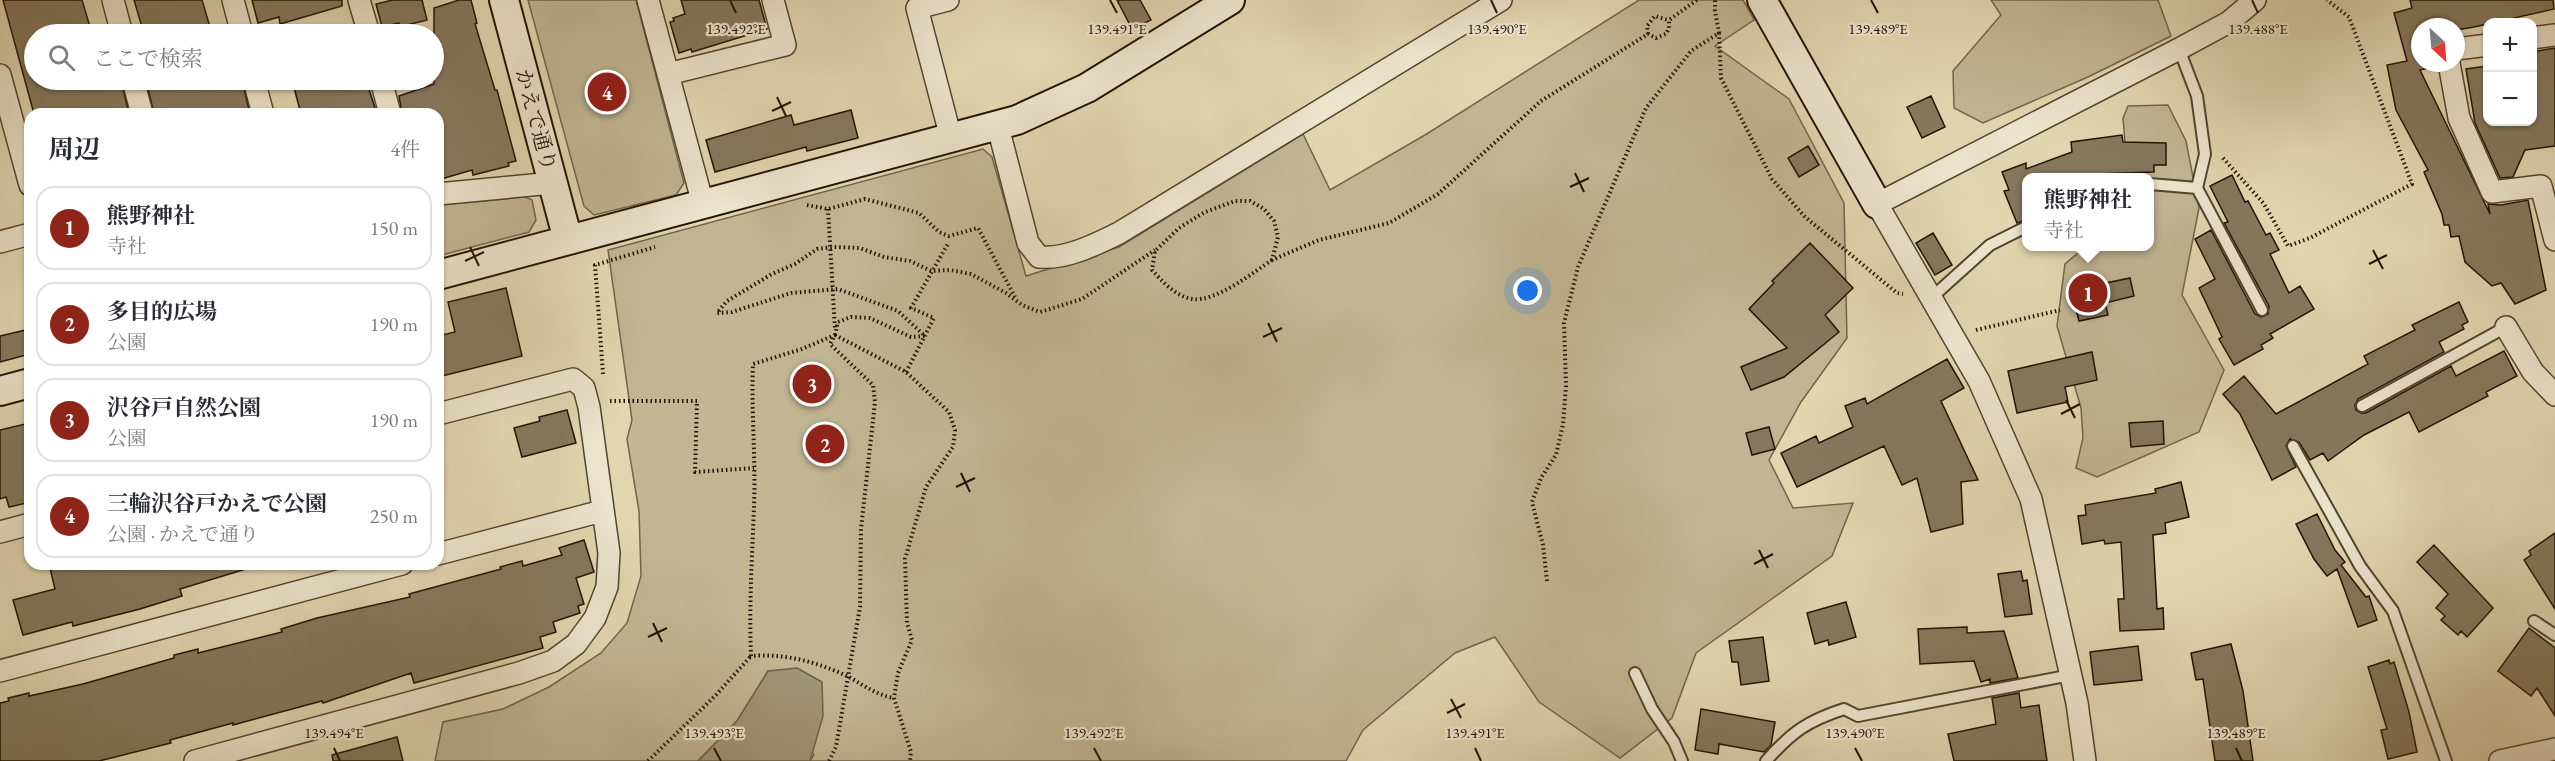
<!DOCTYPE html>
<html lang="ja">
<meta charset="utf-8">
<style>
:root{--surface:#fff;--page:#f2f2f3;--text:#2b2b33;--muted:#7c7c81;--line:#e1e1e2;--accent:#8f2418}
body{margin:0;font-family:"EB Garamond","Noto Serif JP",serif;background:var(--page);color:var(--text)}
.controls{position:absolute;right:18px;top:18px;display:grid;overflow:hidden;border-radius:12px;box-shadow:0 2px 4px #0004}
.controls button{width:54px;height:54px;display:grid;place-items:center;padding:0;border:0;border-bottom:2px solid var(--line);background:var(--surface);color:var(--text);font:30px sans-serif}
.compass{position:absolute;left:2411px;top:18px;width:54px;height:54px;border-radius:50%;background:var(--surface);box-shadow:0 2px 4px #0004;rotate:154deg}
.you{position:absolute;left:1528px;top:291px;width:21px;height:21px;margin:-15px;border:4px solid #fff;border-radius:50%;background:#1a73e8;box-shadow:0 0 0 9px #1a73e833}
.badge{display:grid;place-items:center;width:39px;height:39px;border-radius:50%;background:var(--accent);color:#fff;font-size:20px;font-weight:700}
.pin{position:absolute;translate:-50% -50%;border:3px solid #fff;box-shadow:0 2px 6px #0006}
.popup{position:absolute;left:2022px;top:173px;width:132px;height:78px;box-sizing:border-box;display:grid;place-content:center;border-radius:12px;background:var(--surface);filter:drop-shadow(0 2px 4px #0005);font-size:20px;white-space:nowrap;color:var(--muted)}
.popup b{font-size:22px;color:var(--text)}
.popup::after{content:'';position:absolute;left:50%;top:100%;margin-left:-12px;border:12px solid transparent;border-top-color:var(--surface)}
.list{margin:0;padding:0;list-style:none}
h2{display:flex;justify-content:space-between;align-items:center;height:78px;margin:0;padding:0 24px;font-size:26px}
h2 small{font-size:20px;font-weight:400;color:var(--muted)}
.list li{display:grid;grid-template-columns:39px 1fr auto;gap:18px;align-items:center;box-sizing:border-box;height:84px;margin:0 12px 12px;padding:0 12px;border:2px solid var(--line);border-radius:18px}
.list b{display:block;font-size:22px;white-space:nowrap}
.list p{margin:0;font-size:20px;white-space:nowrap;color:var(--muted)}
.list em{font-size:20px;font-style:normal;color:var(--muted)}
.icon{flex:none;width:33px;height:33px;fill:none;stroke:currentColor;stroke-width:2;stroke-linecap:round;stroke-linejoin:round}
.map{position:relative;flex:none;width:2555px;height:761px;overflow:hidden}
.search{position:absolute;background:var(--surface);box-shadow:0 2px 4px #0004;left:24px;top:24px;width:420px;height:66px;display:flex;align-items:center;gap:15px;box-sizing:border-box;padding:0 21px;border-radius:33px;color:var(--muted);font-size:22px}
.panel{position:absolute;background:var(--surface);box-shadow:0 2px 4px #0004;left:24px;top:108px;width:420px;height:462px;border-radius:18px}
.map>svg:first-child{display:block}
.green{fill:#c1b593;stroke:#72644c;stroke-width:1.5}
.water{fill:#a09476;stroke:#6e6048;stroke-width:1.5}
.building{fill:#85785d;stroke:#221304;stroke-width:1.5}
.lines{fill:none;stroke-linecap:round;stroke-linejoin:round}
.lane-casing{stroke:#52442f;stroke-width:14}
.street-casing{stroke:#52442f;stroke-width:24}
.secondary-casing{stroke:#221304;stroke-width:32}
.path{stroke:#221304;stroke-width:4;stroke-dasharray:1.5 3;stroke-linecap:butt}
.lane{stroke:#ece4cc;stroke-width:10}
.street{stroke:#ece4cc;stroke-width:21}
.secondary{stroke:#ece4cc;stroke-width:28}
.ticks{fill:none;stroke:#221304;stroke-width:2}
.labels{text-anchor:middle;stroke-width:4.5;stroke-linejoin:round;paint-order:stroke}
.street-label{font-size:21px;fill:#221304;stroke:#ece4cc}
.ticks-label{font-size:15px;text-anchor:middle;fill:#221304;stroke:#ece4cc;stroke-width:4.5;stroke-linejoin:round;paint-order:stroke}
</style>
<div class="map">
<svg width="2555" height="761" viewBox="0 0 2555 761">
<rect width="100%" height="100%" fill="#e1d6b0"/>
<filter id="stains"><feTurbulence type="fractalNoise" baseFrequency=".00333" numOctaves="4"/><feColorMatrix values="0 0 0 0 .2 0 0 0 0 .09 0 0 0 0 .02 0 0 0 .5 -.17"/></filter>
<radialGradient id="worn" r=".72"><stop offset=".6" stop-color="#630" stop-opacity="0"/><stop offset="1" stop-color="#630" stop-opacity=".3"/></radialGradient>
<path class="green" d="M528,0H636L684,183L676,195L594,215L584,206Z
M1639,0H1743L1754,20L1715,46L1789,99L1844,203L1847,338L1801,402L1769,460L1793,508L1853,503L1832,556L1696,653L1672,718L1620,758L1539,702L1495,637L1455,653L1363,730L1346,761H810L814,755L768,671L737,721L698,761H435L443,722L503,709L549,687L601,653L627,623L641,576L639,511L627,439L632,420L608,250L983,149L992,157L1026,276L1119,247L1303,134L1330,190L1425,135Z
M1991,0H2158L2171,36L2088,77L1983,123L1954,108L1953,71L2001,15Z
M2168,105L2186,141L2199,208L2182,295L2224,370L2199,432L2097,477L2076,468L2083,438L2081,408L2057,326L2065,264L2085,247L2150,246V178L2128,177L2123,118L2128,106Z
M525,197L532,200L536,220L529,232L438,256V205Z"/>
<path class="water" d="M797,668L822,682L823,716L810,761H698L737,721L768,671Z"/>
<path class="building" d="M3,0H82L90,27L62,34H34V80H121L129,114H34Z
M134,0H202L212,34H144Z
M252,0H342V6L280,24L279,17L258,23Z
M393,0H422L427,20L399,27V23L382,27L376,4Z
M459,0H471L477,23L475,24L495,90H497L516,161L508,163L509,166L473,175L472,170L438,180V114H402L399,96L434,84V8Z
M681,0H759L767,29L692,52L691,49L679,53L670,22L674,21L673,18L685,14Z
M1117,0H1140L1151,20L1132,29Z
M2410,0H2553L2554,9L2474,27L2456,30V27H2420V63H2428L2429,68L2420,70L2490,214L2488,204L2501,205L2528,200L2546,290L2515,304L2501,283L2492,286L2465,262L2459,236L2451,237L2449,225H2444L2442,214L2424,172L2428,170L2396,110L2387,65L2407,61L2394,13L2412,8Z
M2555,48V146L2525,150L2513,177L2500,178L2475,123L2466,69L2487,66V122H2532V52Z
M146,80H177L178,88L220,80H242L250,114H154Z
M292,80H366L377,114H301Z
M1931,96L1945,127L1922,138L1907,107Z
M851,110L858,138L807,151L806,147L715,172L706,140L791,115L794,125Z
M2122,135L2123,142L2166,143V165H2154V172L2097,174L2098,177H2026V220L2017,223L2004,191L2009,190L2002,172L2026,163V169L2072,152L2071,142Z
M1808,146L1819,165L1799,177L1788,158Z
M2232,175L2245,202L2248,201L2266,235L2270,233L2279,250L2270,254L2289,293L2300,286L2314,309L2270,334L2273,338L2261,345L2263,349L2234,365L2219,339L2222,337L2199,288L2215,279L2195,239L2211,230L2255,314L2261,317L2268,314L2269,306L2224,223L2228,222L2210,186Z
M1933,233L1952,265L1935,275L1916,243Z
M1810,243L1853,288L1825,315L1839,332L1784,377L1751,390L1741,367L1787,348L1749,309L1774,283L1772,281Z
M2099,275L2101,284L2130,278L2134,296L2105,303L2108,315L2079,321L2069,282Z
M506,288L522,356L438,377V336L455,332L448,302Z
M2459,302L2468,322L2462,325L2464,329L2439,342L2444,352L2358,399L2355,405L2356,410L2361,413H2366L2451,366L2456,376L2504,351L2517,376L2486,392L2488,396L2419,432L2409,412L2364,435L2328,461L2323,453L2310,460L2299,442L2290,439L2286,446L2296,467L2272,480L2240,414L2223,394L2244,376L2276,414L2368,364L2364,356L2415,330L2412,325Z
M30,329V354L0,362V336Z
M2092,352L2097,380L2065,387L2068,402L2017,413L2008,371Z
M1947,359L1964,388L1941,401L1978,480L1961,482L1963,524L1931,532L1917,478L1902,485L1884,446L1797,487L1781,453L1816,436L1819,443L1853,427L1845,406L1865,398L1867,404Z
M567,410L576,443L522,457L514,428L540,421L539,417Z
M2163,421L2164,444L2131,447L2129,423Z
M30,423V480L25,482L27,503L9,507L6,497L0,499V430Z
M1769,427L1775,449L1752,455L1746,433Z
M2181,482L2189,517L2165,523L2166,533L2153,535L2157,609L2163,608L2164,629L2120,631L2118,599H2124L2121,542L2105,544L2104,540L2082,544L2078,516L2086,515L2085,505L2156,493L2155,489Z
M2317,514L2335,550L2345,562L2341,565L2366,597L2369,596L2377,620L2358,627L2337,569L2327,576L2314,559L2296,524Z
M2555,533V609L2524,560L2531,555L2529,551Z
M584,540L594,572L576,578L584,604L578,606L580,613L553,622L556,632L540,637L543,648L414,683L411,673L323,703L322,701L233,725V723L170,740L171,743L99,761H0V703L9,701L8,698L29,693V696L83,684L174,658V655L198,649V653L282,632L281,629L317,618L410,597L409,594L501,569L500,567L522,561L523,566L562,555L559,548Z
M2434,545L2493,608L2467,637L2461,631L2458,635L2441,620L2445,616L2436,608L2448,594L2417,562Z
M49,564H245L246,569L180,589L182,596L140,609L73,626L72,622L23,635L13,600L55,589Z
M2021,571L2023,581L2027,580L2032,614L2005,617L1998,574Z
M1846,602L1856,637L1829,645L1828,640L1815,644L1807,613Z
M1967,627V633L2004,631L2018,678L1990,683V679L1981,682L1974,661L1920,664L1918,629Z
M2529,628L2555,648V716L2537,688L2531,696L2498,671Z
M1763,637L1769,681L1741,685L1738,662H1732L1729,641Z
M2231,644L2243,691L2253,761H2215L2203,679L2196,680L2191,653Z
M2138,646L2142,680L2094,685L2090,652Z
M2389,660L2390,664L2394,662L2409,712L2417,752L2388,759L2381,730L2387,729L2368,667Z
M2019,693L2021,708L2039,705L2047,761H1954L1948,734L1996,724L1992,698Z
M1701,709L1775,722L1771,745L1764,752L1719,744L1718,754L1695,750Z
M397,737L403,761H333L332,755Z"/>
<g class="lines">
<defs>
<path id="lane" d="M2179,49L2197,96L2205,154L2197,188L2262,310
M2150,184L2197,188
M1930,299L1990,245L2026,227
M2362,406L2506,327
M2293,446L2360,566L2393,611L2446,761
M2534,621L2555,635
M1635,673L1652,709L1674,742L1682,761
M1766,761C1792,732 1807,721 1844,709L1858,716L2071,675"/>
<path id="street" d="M113,0L122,34
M233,0L242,34
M359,0L369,34
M648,0L703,204
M948,0L917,8L951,138
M2532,38L2555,35
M2456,49L2488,45
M2449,63L2459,118L2492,192L2541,186L2555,240
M668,74L785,45L773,0
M0,75L30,185
M133,80L142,114
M254,80L263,114
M381,80L390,114
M998,127L1028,243L1039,257C1065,260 1097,244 1119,233L1501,0
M438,194L553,183
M0,242L30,234
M2506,327L2533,372L2555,395
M0,532L30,524
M438,554L602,511
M0,671L402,564
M195,761L519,673L553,661L576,644L595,618L607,587L609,553L589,407L584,388L573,379L438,414
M2085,761L2077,703L2031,499L1979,381L1877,204L2179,49L2229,22L2255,0
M2500,761L2555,749"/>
<path id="secondary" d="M504,0L568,240
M1762,0L1877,204
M438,275L1017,120L1087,88L1230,0
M0,391L30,383"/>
</defs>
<use href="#lane" class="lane-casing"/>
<use href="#street" class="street-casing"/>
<use href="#secondary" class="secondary-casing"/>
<path class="path" d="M1719,33L1721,78L1772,179L1804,216L1897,293L1903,294
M1648,34L1647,26L1655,16L1668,20
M2223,158L2264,204L2288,246L2310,238L2412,184L2349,17L2327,0
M807,205L828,209L865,199L919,213L939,232L949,236L978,228L1015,297
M828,209L835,329
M1272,260C1254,272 1216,302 1193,299C1176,297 1162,281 1152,270L1155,251L1179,228L1205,212L1235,201H1250L1264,209L1274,221L1278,237L1272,260L1319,240L1389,223L1438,194L1541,101L1648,34L1656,38L1666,34L1669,28V20L1697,0
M1976,330L2060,310
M835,335L838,322L851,317L870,318L911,337L925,336L898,311L838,289L791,293L732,312L717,313L727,301L772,274L795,264L817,249L834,247L860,248L884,257L910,261L931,271L950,270L971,274L1006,293L1022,305L1040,312L1082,299L1155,250
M835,335L906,372L949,412L955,430L953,447L926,487L905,559L907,623L912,640L898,673L894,698L911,752L910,761
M906,372L934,318L911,308L949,242
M603,374L595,265L655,247
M610,401H697L695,472L754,468
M1547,581L1543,545L1532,502L1541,478L1556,455L1563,424L1566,386L1564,323L1578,267L1646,108L1691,51L1719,33L1715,11V0
M648,761L715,696L751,656
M829,761L836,747L860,607L861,529L875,402L873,385L830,344L835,335L802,349L753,364C751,412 756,460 754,507C752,558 749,605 751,656C784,653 817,662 847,676C862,684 876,695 894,698"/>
<use href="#lane" class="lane"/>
<use href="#street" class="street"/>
<use href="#secondary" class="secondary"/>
</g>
<path class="ticks" d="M730,0L736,13M1110,0L1117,13M1491,0L1497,13M1871,0L1878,13M2252,0L2258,13M777,97L786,116M772,111L791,102M1575,173L1584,192M1570,187L1589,178M470,247L479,266M2373,250L2383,269M465,261L484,252M2369,264L2387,255M1268,323L1277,342M1263,337L1282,328M2066,400L2075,418M2061,414L2080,404M961,473L970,492M956,487L975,478M1759,550L1768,568M1754,564L1773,554M653,623L662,642M648,637L667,628M1451,699L1461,718M1447,713L1465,704M334,748L340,761M714,748L721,761M1094,748L1101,761M1475,748L1481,761M1855,748L1862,761M2236,748L2242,761"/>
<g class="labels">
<g class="street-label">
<text transform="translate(536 120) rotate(75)" y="7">かえで通り</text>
</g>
</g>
<g class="ticks-label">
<text x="736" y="34">139.492°E</text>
<text x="1117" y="34">139.491°E</text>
<text x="1497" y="34">139.490°E</text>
<text x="1878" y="34">139.489°E</text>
<text x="2258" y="34">139.488°E</text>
<text x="334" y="738">139.494°E</text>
<text x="714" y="738">139.493°E</text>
<text x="1094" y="738">139.492°E</text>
<text x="1475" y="738">139.491°E</text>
<text x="1855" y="738">139.490°E</text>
<text x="2236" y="738">139.489°E</text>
</g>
<rect width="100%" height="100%" filter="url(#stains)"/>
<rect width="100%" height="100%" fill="url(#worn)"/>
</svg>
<div class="controls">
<button>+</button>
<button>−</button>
</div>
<svg class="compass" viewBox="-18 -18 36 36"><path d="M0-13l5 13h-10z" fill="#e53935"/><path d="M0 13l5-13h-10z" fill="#7c7c81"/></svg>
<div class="you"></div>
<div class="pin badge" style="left:2088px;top:293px">1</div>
<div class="popup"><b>熊野神社</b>寺社</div>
<div class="pin badge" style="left:825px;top:444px">2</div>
<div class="pin badge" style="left:812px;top:384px">3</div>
<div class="pin badge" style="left:607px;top:92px">4</div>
<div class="search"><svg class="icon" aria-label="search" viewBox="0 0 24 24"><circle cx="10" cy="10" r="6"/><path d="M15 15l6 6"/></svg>ここで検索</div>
<section class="panel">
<h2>周辺<small>4件</small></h2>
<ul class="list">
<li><span class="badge">1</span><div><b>熊野神社</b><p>寺社</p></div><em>150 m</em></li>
<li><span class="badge">2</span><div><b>多目的広場</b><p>公園</p></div><em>190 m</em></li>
<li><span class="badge">3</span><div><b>沢谷戸自然公園</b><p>公園</p></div><em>190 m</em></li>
<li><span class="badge">4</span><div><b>三輪沢谷戸かえで公園</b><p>公園 · かえで通り</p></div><em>250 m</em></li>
</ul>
</section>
</div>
